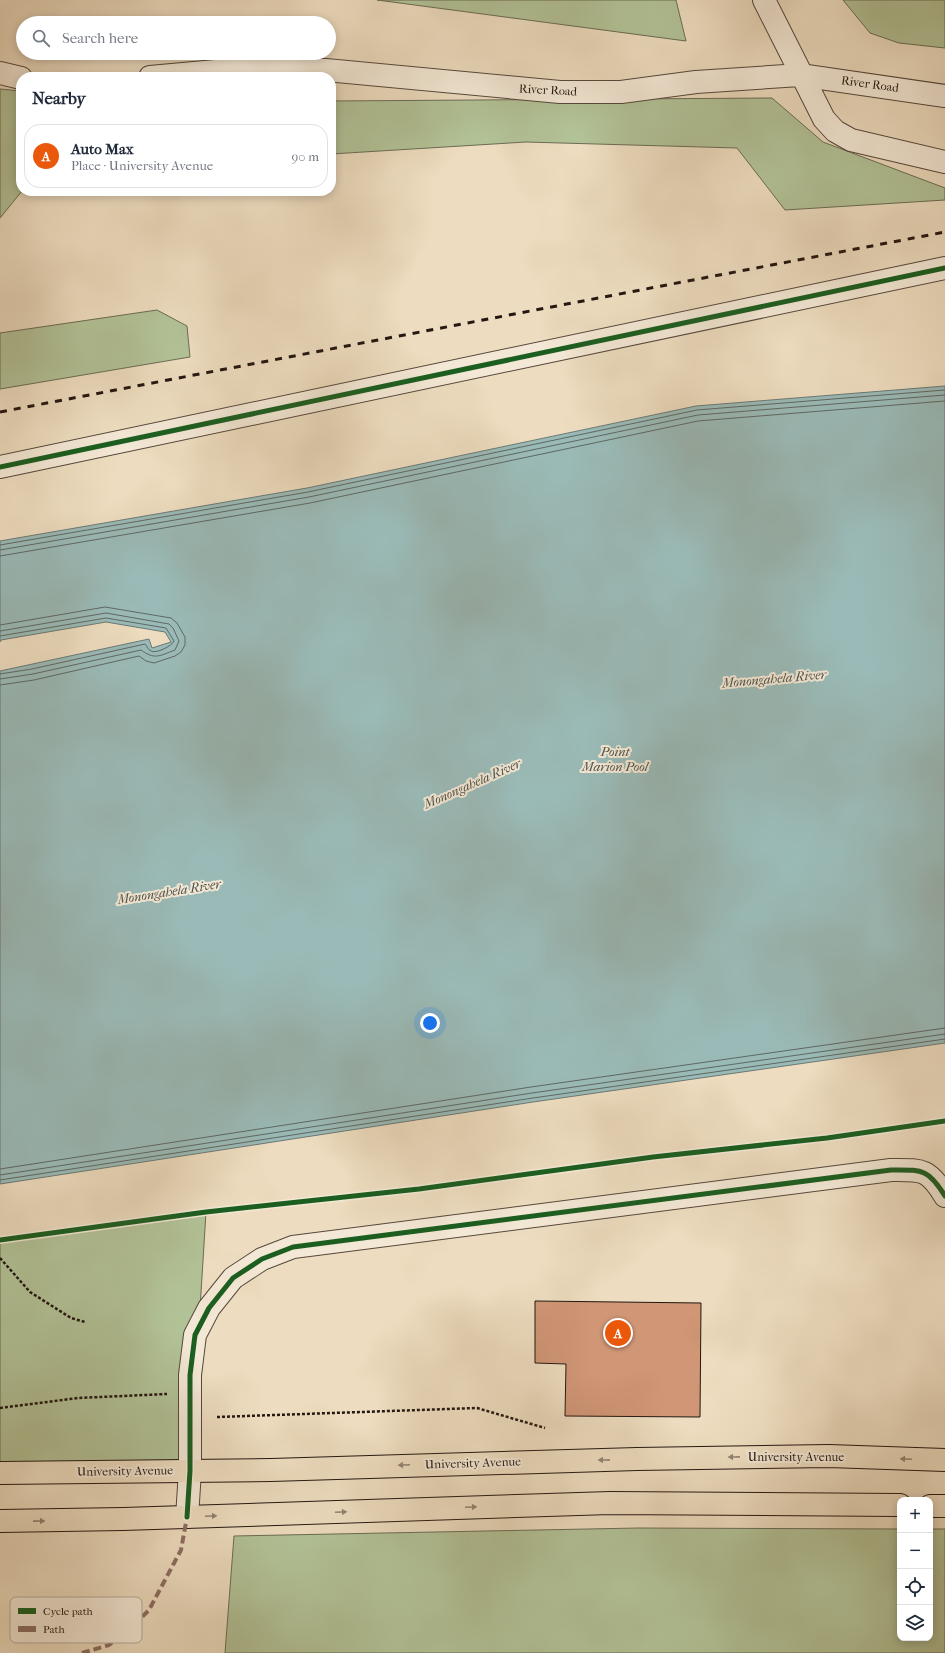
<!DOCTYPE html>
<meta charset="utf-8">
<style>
:root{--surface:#fff;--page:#f6f6f7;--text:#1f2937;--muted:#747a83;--line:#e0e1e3;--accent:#ea580c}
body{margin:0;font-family:"IM FELL French Canon",serif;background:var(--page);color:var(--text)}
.controls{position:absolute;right:12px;bottom:12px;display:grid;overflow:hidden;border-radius:8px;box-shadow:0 2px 10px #0003}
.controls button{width:36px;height:36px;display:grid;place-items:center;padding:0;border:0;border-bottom:1px solid var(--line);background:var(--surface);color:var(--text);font:20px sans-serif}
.you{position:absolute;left:430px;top:1023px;width:14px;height:14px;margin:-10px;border:3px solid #fff;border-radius:50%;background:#1a73e8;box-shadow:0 0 0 6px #1a73e833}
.badge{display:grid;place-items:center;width:26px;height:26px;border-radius:50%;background:var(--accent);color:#fff;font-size:13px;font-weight:700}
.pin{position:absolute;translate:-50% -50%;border:2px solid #fff;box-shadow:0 1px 4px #0006}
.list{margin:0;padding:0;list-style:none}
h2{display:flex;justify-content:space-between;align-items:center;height:52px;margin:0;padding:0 16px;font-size:17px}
h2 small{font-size:13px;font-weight:400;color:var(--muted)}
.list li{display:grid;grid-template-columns:26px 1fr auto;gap:12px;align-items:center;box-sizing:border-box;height:64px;margin:0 8px 8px;padding:0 8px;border:1px solid var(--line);border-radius:16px}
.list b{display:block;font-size:15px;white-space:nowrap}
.list p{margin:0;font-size:13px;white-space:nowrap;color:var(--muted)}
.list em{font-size:13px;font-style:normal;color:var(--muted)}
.icon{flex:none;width:22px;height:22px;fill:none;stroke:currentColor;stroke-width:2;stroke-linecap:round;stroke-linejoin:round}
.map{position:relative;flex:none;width:945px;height:1653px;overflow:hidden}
.search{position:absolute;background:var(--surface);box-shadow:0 2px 10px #0003;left:16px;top:16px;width:320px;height:44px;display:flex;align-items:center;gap:10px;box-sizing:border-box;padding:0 14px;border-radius:22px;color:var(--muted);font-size:15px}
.panel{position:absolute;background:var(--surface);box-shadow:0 2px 10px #0003;left:16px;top:72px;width:320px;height:124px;border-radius:16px}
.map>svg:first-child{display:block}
.green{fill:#b2c297;stroke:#6a6c54}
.water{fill:#9abab7;stroke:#6a7975}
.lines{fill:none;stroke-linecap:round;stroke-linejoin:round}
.shore{stroke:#5e6864;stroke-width:1}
.building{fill:#d09676;stroke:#231711}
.minor-casing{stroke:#56483c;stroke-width:24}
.major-casing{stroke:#231711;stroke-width:24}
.path{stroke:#231711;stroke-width:2.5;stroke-dasharray:3 2;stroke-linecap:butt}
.minor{stroke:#f3e8d5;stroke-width:22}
.major{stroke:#eddcbf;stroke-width:22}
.rail{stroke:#231711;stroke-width:3;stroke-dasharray:7 7;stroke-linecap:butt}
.quiet{stroke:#8d6e63;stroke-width:4;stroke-dasharray:8 4;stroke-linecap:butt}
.cycleway-casing{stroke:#f3e8d5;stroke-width:8}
.cycleway{stroke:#1b5e20;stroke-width:5}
.oneway{fill:#928371}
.labels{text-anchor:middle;stroke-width:4;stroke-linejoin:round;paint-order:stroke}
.street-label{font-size:12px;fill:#231711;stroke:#f3e8d5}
.water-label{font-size:13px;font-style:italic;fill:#4d504b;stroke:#f3e8d5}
.key{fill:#f3e8d5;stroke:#b5a99a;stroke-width:1}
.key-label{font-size:11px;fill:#231711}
</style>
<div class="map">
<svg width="945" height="1653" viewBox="0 0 945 1653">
<rect width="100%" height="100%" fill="#eddcbf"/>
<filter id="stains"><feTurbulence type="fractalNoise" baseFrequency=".005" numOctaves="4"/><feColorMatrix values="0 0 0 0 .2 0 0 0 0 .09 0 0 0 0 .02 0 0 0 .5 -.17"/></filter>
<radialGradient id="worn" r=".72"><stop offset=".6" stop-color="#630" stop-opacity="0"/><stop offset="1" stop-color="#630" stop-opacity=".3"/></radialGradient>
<path class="green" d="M377,0H676L686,41Z
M843,0H945V48L899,43L870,33Z
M0,89L21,91L22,191L0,218Z
M772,98L823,142L945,188V200L785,210L737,148L526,142L331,154V101Z
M157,310L187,326L190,357L0,389V333Z
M206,1212L190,1471L0,1477V1240Z
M638,1528L900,1529V1638H930V1529H945V1653H225L234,1536Z"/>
<path class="water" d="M945,386V1043L533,1102L0,1184V671L149,639L152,648L171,642L165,632L106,622L1,640L0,642V541L307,488L696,406Z"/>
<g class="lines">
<path class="shore" d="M0,545L308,492L697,410L945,390
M0,550L309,497L698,415L945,395
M0,556L310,503L698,421L945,401
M0,625L105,607L171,618L177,623L185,637V645L181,652L175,656L154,663L146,661L139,656L34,680L0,685
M0,631L106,613L169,624L173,628L179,641L175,650C159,656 155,660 141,650L33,674L0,679
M0,636L106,618L166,628L174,641C172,646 156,654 151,651C148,650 147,646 145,644L32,669L0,674
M0,1169L531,1087L945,1028
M0,1175L532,1093L945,1034
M0,1180L533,1098L945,1039"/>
</g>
<path class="building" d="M535,1301L701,1303L700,1417L565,1416L566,1364L535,1363Z"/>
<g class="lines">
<defs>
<path id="minor" d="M764,0L824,119L835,131L851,140L945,162
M0,73L21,78
M150,77L249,68L326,70L560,92H621L696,82L800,75L945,96
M0,467L945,268
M187,1517L190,1471V1375L195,1335L209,1308L233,1278L262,1259L293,1247L891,1170C922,1170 928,1168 945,1196"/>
<path id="major" d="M0,1473L271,1470L637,1459L829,1456L945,1460
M930,1506H945
M0,1521L123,1519L610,1503L900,1505"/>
</defs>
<use href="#minor" class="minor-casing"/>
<use href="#major" class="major-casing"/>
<path class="path" d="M0,1258L30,1292L71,1318L85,1322
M0,1408L78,1398L167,1394
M217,1417L477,1408L545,1428"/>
<use href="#minor" class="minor"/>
<use href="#major" class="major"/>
<path class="rail" d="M0,412L945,232"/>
<path class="quiet" d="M82,1653L109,1645L134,1625L149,1610L181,1550L187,1517"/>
<defs>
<path id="cycleway" d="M0,467L945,268
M0,1240L206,1212L419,1189L653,1157L827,1138L945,1121
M187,1517L190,1471V1375L195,1335L209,1308L233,1278L262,1259L293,1247L891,1170C922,1170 928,1168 945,1196"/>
</defs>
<use href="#cycleway" class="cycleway-casing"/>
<use href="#cycleway" class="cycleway"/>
</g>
<defs><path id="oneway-solid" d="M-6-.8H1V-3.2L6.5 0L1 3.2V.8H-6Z"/></defs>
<g class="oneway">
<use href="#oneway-solid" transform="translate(734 1457) rotate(179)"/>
<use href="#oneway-solid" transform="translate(906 1459) rotate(-178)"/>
<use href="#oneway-solid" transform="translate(604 1460) rotate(179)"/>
<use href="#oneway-solid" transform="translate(404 1465) rotate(178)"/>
<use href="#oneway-solid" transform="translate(471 1507) rotate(-2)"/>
<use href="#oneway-solid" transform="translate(341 1512) rotate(-2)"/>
<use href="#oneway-solid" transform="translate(211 1516) rotate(-2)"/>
<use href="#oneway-solid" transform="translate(39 1521) rotate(-1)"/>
</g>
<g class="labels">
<g class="street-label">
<text transform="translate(870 84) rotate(8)" y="4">River Road</text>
<text transform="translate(548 90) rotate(3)" y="4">River Road</text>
<text x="796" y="1461">University Avenue</text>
<text transform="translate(473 1463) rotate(-2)" y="4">University Avenue</text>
<text transform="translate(125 1471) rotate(-1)" y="4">University Avenue</text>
</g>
<g class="water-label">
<text transform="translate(774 678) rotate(-5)" y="5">Monongahela River</text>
<text x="615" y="756">Point<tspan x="615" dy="15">Marion Pool</tspan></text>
<text transform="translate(472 783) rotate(-24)" y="5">Monongahela River</text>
<text transform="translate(169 891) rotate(-9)" y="5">Monongahela River</text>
</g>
</g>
<rect x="10" y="1597" width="132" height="46" rx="6" class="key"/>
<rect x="18" y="1608" width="18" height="6" fill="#1b5e20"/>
<rect x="18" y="1626" width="18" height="6" fill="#8d6e63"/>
<g class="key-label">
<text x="43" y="1615">Cycle path</text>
<text x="43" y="1633">Path</text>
</g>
<rect width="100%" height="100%" filter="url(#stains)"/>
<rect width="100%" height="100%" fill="url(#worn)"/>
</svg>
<div class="controls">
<button>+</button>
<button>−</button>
<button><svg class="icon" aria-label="locate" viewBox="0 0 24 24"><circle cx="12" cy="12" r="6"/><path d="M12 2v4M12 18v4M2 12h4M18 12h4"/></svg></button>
<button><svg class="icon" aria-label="layers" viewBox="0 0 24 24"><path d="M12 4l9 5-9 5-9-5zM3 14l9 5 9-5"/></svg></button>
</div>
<div class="you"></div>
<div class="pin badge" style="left:618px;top:1333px">A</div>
<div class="search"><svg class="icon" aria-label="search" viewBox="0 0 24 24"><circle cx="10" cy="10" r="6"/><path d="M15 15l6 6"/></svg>Search here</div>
<section class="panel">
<h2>Nearby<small></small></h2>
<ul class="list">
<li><span class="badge">A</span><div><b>Auto Max</b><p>Place · University Avenue</p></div><em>90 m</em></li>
</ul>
</section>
</div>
